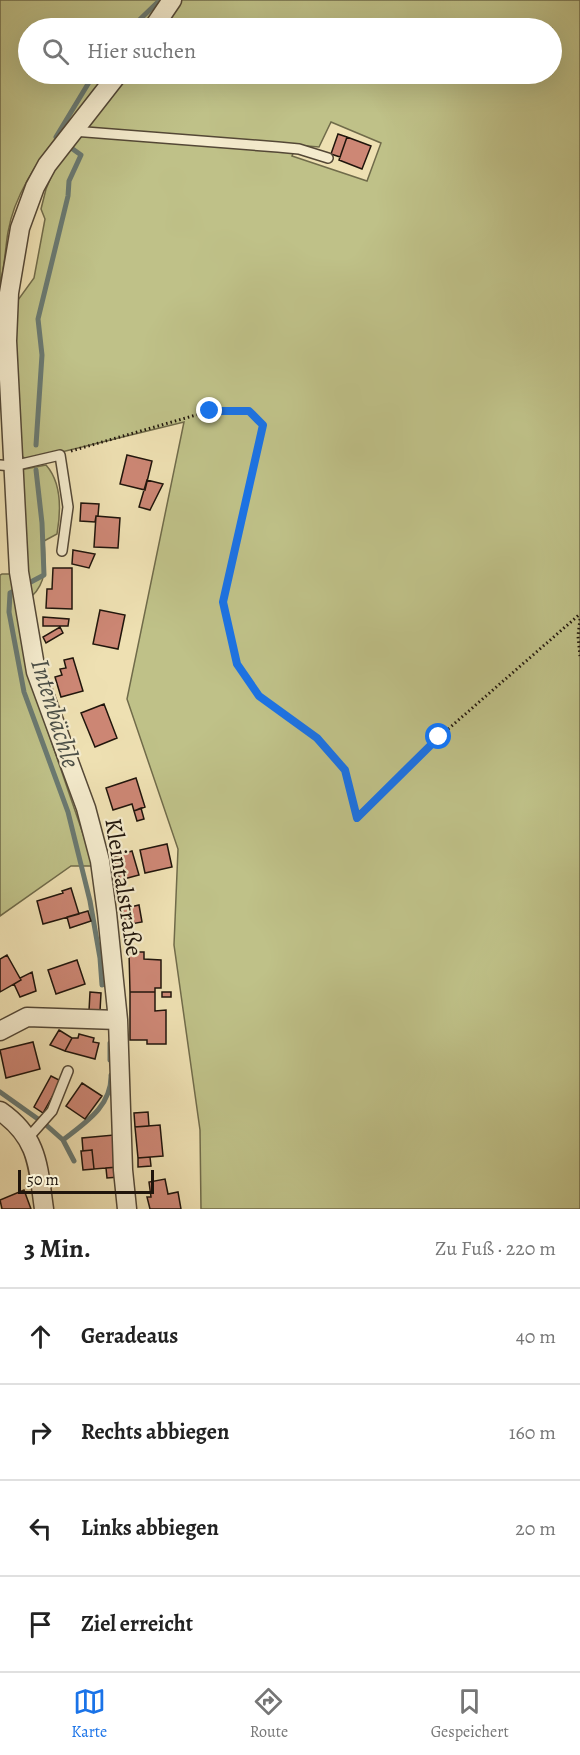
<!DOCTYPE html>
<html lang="de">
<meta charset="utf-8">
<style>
:root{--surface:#fff;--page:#f6f6f6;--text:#222;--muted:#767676;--line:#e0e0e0;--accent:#1a73e8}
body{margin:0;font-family:Alegreya,serif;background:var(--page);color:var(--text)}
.scale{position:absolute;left:18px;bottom:15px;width:136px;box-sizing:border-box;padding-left:6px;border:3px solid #20150c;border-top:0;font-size:16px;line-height:21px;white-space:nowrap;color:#20150c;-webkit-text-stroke:4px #f4ebcd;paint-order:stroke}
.stop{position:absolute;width:18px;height:18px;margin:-14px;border:4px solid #1a73e8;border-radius:50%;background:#fff}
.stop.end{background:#1a73e8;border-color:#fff;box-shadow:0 2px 6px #0008}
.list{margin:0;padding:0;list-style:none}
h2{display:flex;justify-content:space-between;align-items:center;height:78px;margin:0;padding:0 24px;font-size:26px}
h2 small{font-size:20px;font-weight:400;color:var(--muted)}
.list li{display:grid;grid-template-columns:39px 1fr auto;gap:18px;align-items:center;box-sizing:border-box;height:96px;padding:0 24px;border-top:2px solid var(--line)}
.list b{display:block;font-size:22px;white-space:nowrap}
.list em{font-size:20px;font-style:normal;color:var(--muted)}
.icon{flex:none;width:33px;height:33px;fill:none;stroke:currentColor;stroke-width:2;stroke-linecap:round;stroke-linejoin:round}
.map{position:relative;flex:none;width:580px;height:1209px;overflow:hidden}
.search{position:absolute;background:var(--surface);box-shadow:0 6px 24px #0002;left:18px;right:18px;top:18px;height:66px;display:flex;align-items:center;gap:15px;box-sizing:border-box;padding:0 21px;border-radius:33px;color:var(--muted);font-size:22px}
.sheet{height:462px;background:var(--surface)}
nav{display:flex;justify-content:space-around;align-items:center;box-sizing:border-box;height:84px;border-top:2px solid var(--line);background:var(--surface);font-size:16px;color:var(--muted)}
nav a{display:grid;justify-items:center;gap:3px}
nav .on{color:var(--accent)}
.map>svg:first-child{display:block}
.green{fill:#bfc188;stroke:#706b4a;stroke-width:1.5;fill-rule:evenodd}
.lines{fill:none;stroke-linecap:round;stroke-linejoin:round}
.stream{stroke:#6a7971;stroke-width:5}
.building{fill:#cd8775;stroke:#20150c;stroke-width:1.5}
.lane-casing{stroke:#544836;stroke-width:12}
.street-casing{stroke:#544836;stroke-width:21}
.path{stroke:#20150c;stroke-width:3;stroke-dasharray:1.5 3;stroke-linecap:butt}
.lane{stroke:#f4ebcd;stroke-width:9}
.street{stroke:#f4ebcd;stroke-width:18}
.route{stroke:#1a73e8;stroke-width:8}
.labels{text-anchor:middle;stroke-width:4.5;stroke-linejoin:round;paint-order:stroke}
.street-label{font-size:24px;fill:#20150c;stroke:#f4ebcd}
.water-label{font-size:26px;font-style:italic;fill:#4b4f47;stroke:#f4ebcd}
</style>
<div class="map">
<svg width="580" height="1209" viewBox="0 0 580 1209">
<rect width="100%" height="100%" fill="#eee0b2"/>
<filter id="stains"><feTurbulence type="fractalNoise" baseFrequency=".00333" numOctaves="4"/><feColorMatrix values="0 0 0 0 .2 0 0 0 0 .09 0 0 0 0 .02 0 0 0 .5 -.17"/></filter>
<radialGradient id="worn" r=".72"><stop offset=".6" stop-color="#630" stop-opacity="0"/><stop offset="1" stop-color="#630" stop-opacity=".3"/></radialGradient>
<path class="green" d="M0,0H580V1209H201L200,1130L174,945L178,849L127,699L184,422L33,459H26L20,455L12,345L18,300L34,278L45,219L41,209L46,189L54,170L74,145L59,134C37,162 14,196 8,232C5,249 5,267 0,283ZM28,28H552V74H28ZM331,122L381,143L367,181L292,156L296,145L319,147Z
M46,465C62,483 61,511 57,534L44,541C45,561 48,581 32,596L26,571L20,470Z
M2,574H12L30,679L94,866H71L0,916V575Z"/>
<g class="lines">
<path class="stream" d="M131,28L160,0
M36,445L42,355L38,319L68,196L69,181L81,155L56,137L94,74
M36,470L42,523L44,575L10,593L9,612L24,692L68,812L90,901L100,958L102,985
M110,1043V1060
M0,1092L45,1124L63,1140L74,1161
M63,1140C85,1123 112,1106 111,1075"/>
</g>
<path class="building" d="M338,134L347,137L340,157L331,154Z
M347,137L371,146L362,169L339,160Z
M127,455L152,461L145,490L120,484Z
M147,480L163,484L150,510L139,507Z
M81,503L99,504L98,516H96L95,522L80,521Z
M96,516L120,518L118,548L94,547Z
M73,550L95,554L89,568L72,564Z
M53,568H72V609L46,608L47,589H52Z
M100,610L125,615L118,649L93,644Z
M43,617L69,619L68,626H43Z
M60,627L63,633L46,643L43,637Z
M73,658L83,691L61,697L55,677L62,675L60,669L66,668L64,660Z
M104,704L117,738L95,747L81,713Z
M136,778L145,807L134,811L132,804L113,810L106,788Z
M141,808L144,819L137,821L134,811Z
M167,844L172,867L145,873L140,850Z
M132,851L139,875L120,880L113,857Z
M71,888L79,914L43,924L37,901L63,893L62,891Z
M139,905L142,922L126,925L122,909Z
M88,911L91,921L70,928L67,917Z
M129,952H144V959L161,960V988H155V992H130Z
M7,955L21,980L0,992V959Z
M77,960L85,984L56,994L48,970Z
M32,972L36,991L20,997L14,984L21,980L20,978Z
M90,992L101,993L100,1011H89Z
M130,992H155V1011L166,1010V1044H147V1040H130Z
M162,992H171V997H162Z
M59,1030L72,1038L65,1051L50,1045Z
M79,1034L94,1038L93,1042L99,1043L95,1059L65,1051L72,1038H78Z
M33,1042L40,1069L6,1078L0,1050Z
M51,1076L61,1081L43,1113L34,1107Z
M82,1083L102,1096L85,1119L66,1106Z
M148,1112L149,1126L135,1127L134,1113Z
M160,1125L163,1156L138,1158L135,1127Z
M114,1135L118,1167L94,1169L92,1150L83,1151L82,1138Z
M92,1150L94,1169L83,1170L81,1151Z
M150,1157L151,1166L138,1167V1158Z
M118,1167L119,1177L107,1178L106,1168Z
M165,1179L168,1194L178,1192L181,1209H150L147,1197H151L149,1182Z
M24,1190L31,1209H2L0,1200Z"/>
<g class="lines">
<defs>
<path id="lane" d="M73,131L278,147L299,149L328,158
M0,465L13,466L60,455L68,507L62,551
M28,1138L52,1111L68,1071"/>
<path id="street" d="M153,28L172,0
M118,74L47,165L35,187L20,228L9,293L7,341L19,572L36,672L86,808L100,861L107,913L118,1020L123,1170L127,1209
M0,1031L27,1017L118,1020
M0,1111C39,1138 38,1167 44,1209"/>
</defs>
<use href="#lane" class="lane-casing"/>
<use href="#street" class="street-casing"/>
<path class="path" d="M71,451L210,411H249L263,425L223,602L237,664L259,696L317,738L345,769L357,818L439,737L580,614
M580,619L578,636L580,656"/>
<use href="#lane" class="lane"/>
<use href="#street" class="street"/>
</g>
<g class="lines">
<path class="route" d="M210,411H249L263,425L223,602L237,664L259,696L317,738L345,770L357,818L439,737"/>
</g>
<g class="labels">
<g class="street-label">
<text transform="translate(124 887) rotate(81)" y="8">Kleintalstraße</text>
</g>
<g class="water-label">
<text transform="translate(56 713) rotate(73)" y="9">Intenbächle</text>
</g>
</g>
<rect width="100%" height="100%" filter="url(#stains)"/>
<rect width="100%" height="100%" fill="url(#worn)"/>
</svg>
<div class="scale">50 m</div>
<div class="stop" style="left:439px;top:737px"></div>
<div class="stop end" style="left:210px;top:411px"></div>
<div class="search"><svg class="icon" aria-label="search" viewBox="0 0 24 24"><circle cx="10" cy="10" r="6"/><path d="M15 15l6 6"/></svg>Hier suchen</div>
</div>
<section class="sheet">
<h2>3 Min.<small>Zu Fuß · 220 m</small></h2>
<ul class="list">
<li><svg class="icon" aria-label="ahead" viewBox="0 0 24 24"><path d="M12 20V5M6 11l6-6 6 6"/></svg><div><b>Geradeaus</b></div><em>40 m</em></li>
<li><svg class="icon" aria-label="right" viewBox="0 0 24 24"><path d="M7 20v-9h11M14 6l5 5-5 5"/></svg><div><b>Rechts abbiegen</b></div><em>160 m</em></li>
<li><svg class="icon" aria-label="left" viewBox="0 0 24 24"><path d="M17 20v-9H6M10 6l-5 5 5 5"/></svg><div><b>Links abbiegen</b></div><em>20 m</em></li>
<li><svg class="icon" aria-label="arrive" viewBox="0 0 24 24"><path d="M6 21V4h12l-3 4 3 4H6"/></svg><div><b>Ziel erreicht</b></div></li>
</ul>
</section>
<nav>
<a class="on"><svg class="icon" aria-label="map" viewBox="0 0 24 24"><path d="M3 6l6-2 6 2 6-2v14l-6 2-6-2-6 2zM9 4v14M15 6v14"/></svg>Karte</a>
<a><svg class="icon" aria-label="directions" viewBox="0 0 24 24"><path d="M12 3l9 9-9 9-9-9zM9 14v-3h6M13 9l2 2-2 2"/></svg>Route</a>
<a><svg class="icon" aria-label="saved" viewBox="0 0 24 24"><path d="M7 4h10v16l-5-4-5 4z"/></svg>Gespeichert</a>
</nav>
